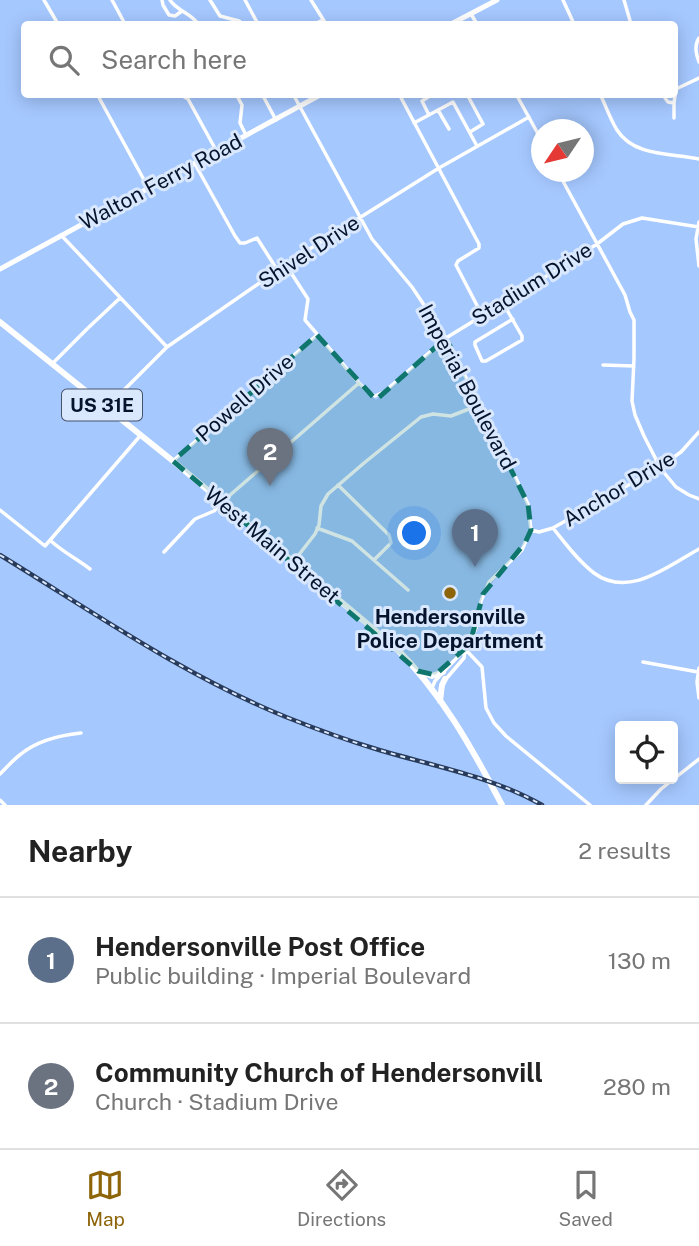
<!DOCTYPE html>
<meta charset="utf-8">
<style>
:root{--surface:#fff;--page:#f6f6f6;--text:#222;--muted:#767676;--line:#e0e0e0;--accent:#8d6408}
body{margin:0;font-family:"Public Sans",sans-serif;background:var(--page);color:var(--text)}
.controls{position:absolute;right:21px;bottom:21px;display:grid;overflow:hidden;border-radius:7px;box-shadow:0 4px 18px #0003}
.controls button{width:63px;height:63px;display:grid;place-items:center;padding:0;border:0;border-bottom:2px solid var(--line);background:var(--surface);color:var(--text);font:35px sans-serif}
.compass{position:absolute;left:531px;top:119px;width:63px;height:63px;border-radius:50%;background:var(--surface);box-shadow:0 4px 18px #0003;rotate:235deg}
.you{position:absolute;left:415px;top:534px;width:24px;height:24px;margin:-18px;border:5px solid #fff;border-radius:50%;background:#1a73e8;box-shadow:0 0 0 10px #1a73e833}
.badge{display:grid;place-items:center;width:46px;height:46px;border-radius:50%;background:var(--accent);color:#fff;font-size:23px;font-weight:700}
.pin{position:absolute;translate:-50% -58px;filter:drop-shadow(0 2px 4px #0008)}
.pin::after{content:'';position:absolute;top:37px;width:24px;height:21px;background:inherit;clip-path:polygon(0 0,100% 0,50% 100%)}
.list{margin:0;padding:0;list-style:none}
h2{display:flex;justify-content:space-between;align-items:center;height:91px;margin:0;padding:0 28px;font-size:30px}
h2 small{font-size:23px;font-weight:400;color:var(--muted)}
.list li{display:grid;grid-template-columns:46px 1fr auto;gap:21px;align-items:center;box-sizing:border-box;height:126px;padding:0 28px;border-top:2px solid var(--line)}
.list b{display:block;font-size:26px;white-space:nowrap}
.list p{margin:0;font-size:23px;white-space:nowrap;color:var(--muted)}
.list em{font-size:23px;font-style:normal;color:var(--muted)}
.icon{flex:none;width:38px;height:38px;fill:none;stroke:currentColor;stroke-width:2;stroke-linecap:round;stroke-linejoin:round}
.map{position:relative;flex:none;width:699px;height:805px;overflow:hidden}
.search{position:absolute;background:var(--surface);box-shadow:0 4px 18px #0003;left:21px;right:21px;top:21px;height:77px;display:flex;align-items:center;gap:18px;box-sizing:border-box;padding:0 24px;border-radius:7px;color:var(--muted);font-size:26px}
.sheet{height:343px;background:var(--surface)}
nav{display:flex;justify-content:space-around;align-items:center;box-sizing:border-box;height:98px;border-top:2px solid var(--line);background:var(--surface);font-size:19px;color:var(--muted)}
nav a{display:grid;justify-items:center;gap:4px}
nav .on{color:var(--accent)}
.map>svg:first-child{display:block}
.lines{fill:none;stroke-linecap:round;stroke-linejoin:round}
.street{stroke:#fff;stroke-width:3.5}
.secondary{stroke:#fff;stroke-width:5}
.primary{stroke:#fff;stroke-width:6}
.rail-casing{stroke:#283b5b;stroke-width:4.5}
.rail{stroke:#dae8fd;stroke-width:2;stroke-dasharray:5;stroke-linecap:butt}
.marked{fill:#0f766e;fill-opacity:0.2;stroke:#0f766e;stroke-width:5;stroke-dasharray:14 9;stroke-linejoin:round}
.poi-dot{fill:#8d6408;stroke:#dae8fd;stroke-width:2.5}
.labels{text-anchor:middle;stroke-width:6;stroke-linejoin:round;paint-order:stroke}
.shield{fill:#dae8fd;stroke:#45536b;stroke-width:2}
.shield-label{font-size:19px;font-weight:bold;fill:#05132c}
.street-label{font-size:21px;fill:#05132c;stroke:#dae8fd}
.poi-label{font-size:21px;font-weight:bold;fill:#05132c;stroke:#dae8fd}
</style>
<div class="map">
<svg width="699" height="805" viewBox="0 0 699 805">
<rect width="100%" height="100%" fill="#a5c8ff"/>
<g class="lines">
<path class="street" d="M44,0L58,24
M112,0L125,24
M162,0L163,5L169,15L175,16L182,11
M170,0C177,11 191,13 198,24
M210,0L220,16L239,21L243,24
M245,0L258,24
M311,0L326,24
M563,0L574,24
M624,0L631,24
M471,14L477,24
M302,23L303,24
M314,24L323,20
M699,38C694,46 696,54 699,62
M97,94L149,189
M179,94L188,99L217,152
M236,94L242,105L240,123L246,135
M262,94L276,120
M293,94L372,239L412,287L446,338L507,459L528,504L531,530L525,543L522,550L489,582L481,601L476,628L470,644L446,669L435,681L432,688
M399,94L479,244V248L458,261L456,265L482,315
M469,94V98L483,124L470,132
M516,94L542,141
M600,94C606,106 610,119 617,130C634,157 672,153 699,159
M662,94L668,102L674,103L676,89L699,78
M438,110L449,129
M429,115L422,101L433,94
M674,118V103
M414,123L453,102L477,146
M195,164L235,236L240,243H245L257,238L278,271
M558,172L625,295L630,312L634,320V359L632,401L635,415L644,436L661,469L676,487L689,495L699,499
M699,222L696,239L699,266
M61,235L167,347
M286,265L308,299L305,320L359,383L368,392L375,396L384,392L446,338L571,261L597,244L623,224L642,218L699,227
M503,303L522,336V340L486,361H482L475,345V342L513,319
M53,363L88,328L120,298
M603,365L634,366
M107,407L167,347L297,257L439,168L529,117
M174,460L317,335
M338,485L389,535L391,543L374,560
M0,510L45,546L140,436
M317,528L352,541L408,590
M553,528C565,543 578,561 594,573C629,599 668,566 699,549
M531,530L539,532L553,528L660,467L681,452L699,432
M51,541C63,552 77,559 90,569
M164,552L195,519L214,511L222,502L359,383
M294,561L315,534L319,525L321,506L328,494L364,463L421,417L433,414L451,416L479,405
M466,650L482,667L486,708L494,723L506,736L590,805
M643,662L698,672
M699,668L697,682L699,698
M446,679L464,658L465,650
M0,774C7,767 13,760 21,754C37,741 62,735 81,733
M0,800L5,805
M646,805L661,789L699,759"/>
<path class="secondary" d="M451,24L497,0
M0,269L322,94"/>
<path class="primary" d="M0,322L173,461L394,646C441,692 472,748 502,805
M421,672L432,676L443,672
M440,701L442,685L445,679"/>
<defs>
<path id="rail" d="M0,555C93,612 185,676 286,717C316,729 346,740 376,749C432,766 491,776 542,805"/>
</defs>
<use href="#rail" class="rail-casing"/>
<use href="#rail" class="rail"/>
</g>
<path class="marked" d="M317,335L376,400L446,338L528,504L531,530L525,543L483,594L470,644L435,675L418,671L173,461Z"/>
<circle class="poi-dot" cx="450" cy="593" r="7"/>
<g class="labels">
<rect class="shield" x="62" y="389.5" width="80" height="31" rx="5"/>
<g class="shield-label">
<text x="102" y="412">US 31E</text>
</g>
<g class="street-label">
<text transform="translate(161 182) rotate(-28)" y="7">Walton Ferry Road</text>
<text transform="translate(309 252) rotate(-33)" y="7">Shivel Drive</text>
<text transform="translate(532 284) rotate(-32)" y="7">Stadium Drive</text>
<text transform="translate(467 387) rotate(62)" y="7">Imperial Boulevard</text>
<text transform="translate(245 398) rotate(-41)" y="7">Powell Drive</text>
<text transform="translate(619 489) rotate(-31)" y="7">Anchor Drive</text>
<text transform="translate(272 545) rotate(40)" y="7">West Main Street</text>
</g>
<g class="poi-label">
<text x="450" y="624">Hendersonville<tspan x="450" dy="24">Police Department</tspan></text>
</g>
</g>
</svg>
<div class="controls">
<button><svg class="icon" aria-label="locate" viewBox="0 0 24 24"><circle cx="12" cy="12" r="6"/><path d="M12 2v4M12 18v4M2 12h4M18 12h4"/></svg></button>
</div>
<svg class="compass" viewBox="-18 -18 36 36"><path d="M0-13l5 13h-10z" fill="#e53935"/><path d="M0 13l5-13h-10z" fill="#767676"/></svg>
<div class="you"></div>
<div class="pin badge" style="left:475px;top:567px;background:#5c6f8a">1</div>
<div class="pin badge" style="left:270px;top:486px;background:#6b7280">2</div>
<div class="search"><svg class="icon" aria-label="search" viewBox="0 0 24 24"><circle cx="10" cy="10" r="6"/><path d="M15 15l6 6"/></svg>Search here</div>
</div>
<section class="sheet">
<h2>Nearby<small>2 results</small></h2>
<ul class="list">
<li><span class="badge" style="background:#5c6f8a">1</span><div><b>Hendersonville Post Office</b><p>Public building · Imperial Boulevard</p></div><em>130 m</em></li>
<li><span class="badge" style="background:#6b7280">2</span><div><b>Community Church of Hendersonvill</b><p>Church · Stadium Drive</p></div><em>280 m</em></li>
</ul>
</section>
<nav>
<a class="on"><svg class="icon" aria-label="map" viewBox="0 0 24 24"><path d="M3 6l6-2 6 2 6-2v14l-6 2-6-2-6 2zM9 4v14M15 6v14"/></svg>Map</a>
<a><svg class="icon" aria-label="directions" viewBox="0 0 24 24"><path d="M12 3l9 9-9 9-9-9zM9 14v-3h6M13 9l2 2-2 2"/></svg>Directions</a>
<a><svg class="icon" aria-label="saved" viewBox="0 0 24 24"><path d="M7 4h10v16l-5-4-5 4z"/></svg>Saved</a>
</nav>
